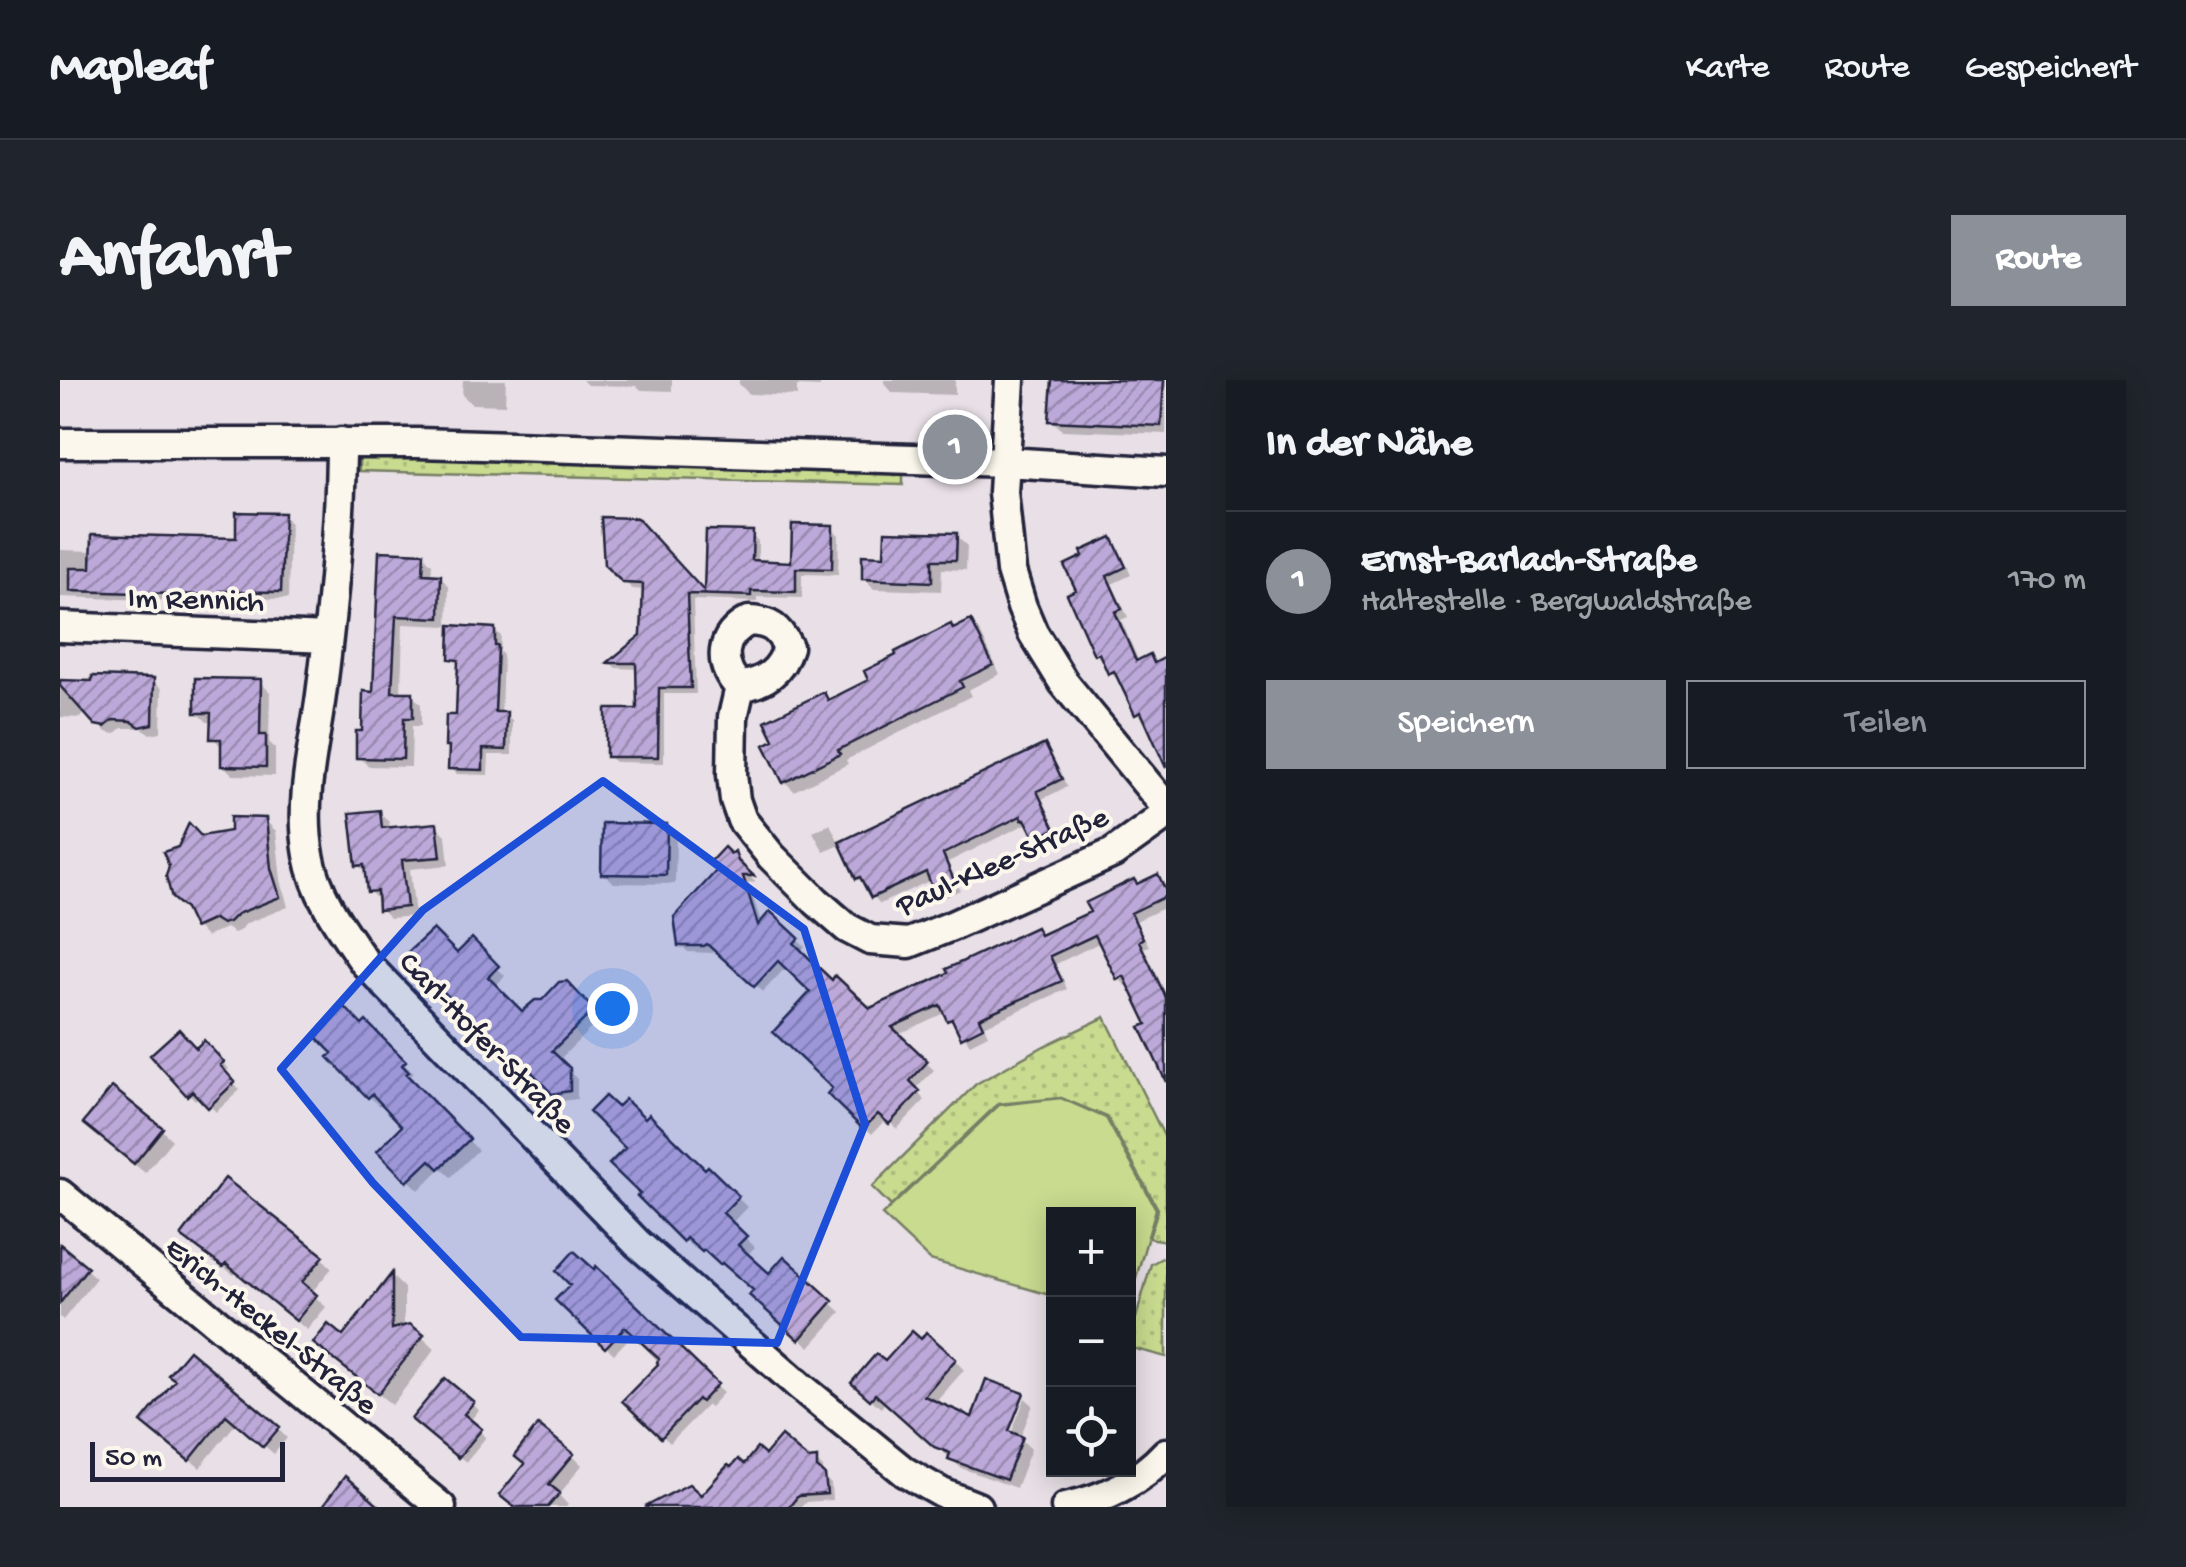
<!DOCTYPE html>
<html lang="de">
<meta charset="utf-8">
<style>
:root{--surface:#171b24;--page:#20242c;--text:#f1f3f6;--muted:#9ea1a6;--line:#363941;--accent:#8c9099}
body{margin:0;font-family:"Gochi Hand",sans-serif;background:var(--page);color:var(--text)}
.controls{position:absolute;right:30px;bottom:30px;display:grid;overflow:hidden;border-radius:0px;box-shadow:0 5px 25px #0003}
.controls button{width:90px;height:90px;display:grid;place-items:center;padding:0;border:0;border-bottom:2px solid var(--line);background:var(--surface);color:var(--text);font:50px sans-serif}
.scale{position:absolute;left:30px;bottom:25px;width:195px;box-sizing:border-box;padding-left:10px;border:5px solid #22223b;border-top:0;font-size:28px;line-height:35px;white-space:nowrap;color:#22223b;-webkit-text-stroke:8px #fbf7ec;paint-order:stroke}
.you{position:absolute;left:552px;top:628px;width:35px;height:35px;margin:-25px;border:8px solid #fff;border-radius:50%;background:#1a73e8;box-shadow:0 0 0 15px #1a73e833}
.badge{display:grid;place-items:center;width:65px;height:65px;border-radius:50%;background:var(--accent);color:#fff;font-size:32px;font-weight:700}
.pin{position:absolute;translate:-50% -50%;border:5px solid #fff;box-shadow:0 2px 10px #0006}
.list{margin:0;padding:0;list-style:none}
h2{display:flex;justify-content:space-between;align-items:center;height:130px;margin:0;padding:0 40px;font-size:42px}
h2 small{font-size:32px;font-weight:400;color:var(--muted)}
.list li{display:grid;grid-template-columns:65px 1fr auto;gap:30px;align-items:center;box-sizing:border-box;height:140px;padding:0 40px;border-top:2px solid var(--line)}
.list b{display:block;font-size:38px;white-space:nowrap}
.list p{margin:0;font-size:32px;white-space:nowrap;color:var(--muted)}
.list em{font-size:32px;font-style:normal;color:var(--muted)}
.actions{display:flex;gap:20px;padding:30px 40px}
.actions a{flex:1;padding:22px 0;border:2px solid var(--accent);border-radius:0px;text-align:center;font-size:35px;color:var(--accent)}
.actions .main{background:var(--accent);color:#fff}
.icon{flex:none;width:55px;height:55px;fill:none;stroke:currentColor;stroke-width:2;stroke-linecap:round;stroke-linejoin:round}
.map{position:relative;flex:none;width:1106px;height:1127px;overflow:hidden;border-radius:0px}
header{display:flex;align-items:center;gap:60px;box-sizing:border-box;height:140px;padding:0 50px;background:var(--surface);border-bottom:2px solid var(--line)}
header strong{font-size:48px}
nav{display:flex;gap:55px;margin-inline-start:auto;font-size:35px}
.intro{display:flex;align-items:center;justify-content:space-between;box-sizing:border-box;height:240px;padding:0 60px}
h1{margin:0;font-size:70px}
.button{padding:25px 45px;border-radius:0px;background:var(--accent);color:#fff;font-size:35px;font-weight:700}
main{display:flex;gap:60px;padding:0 60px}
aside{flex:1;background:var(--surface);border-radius:0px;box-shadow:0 5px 25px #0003}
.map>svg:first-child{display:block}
.grass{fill:url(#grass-dots);stroke:#767e65;stroke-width:2.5}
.green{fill:#c9db8f;stroke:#767e65;stroke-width:2.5}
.shadow{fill:#0003}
.building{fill:url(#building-hatch);stroke:#22223b;stroke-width:2.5}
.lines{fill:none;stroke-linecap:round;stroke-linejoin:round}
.street-casing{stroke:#22223b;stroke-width:35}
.street{stroke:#fbf7ec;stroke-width:28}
.marked{fill:#1d4ed8;fill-opacity:0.2;stroke:#1d4ed8;stroke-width:8;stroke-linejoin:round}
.labels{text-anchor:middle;stroke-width:8;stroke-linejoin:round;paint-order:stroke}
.street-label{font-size:32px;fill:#22223b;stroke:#fbf7ec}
</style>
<header>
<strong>Mapleaf</strong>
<nav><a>Karte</a><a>Route</a><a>Gespeichert</a></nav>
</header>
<div class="intro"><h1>Anfahrt</h1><a class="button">Route</a></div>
<main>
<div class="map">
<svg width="1106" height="1127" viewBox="0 0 1106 1127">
<defs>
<pattern id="grass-dots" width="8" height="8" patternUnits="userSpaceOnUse" patternTransform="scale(2.5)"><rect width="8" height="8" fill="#c9db8f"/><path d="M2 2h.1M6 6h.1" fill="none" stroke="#acbc7c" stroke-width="1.8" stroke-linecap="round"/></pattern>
<pattern id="building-hatch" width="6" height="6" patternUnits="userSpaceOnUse" patternTransform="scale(2.5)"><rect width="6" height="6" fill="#bda9d9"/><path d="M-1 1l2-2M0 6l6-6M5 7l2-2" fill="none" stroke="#9989b1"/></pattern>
</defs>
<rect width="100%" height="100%" fill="#e8e0e6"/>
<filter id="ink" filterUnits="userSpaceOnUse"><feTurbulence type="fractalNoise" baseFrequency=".01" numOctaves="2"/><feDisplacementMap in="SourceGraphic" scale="20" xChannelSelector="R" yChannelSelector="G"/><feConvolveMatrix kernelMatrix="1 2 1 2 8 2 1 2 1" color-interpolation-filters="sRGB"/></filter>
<g filter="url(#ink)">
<path class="grass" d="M299,74L843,91V105L299,91Z
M1045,637L1106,760V861L1089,858L1098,829L1047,737L1001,718L938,724L831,826L812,807L916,704L984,666Z
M1102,878L1106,879V977L1068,967L1069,941L1076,938L1091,884Z"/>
<path class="green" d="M1001,718L1046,738L1096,829L1073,908L1069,917L1068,834H994L993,916L870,880L822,835L939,725Z"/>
<path class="shadow" d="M403,0H446L445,25L412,24L402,15Z
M522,0H612V11L581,10L577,6L527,5Z
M679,0H760V7L737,6V16L689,14L679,4Z
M824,0H895V15L833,13L824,3Z
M994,0H1106V54L1002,50L992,40Z
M223,135L230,143L228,219L167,218V220H151V222L0,217V170L34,171L178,161Z
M576,140L646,217L648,153L691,154L698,161V183L733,184L772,148L779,155L778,195L742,194V218L697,217V222L633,220L636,314H604V383L555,382L548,376L579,331V289L556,288L550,283L584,257L585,210L572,209L547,184Z
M896,156L907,166L906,190L882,189L881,211L814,209L804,198L826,178Z
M1051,160L1058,167L1071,195L1052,204L1068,237L1061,240L1079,282L1089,277L1097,285L1106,305V369L1087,339L1084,341L1077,333L1060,299L1058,300L1050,292L1036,274L1019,211Z
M321,173L363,175L372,184L371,197H380L389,206L388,246L343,244L341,315H352L361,324V346H352L351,387L308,386L299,377L315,314Z
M910,243L920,252L940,294L908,310L911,316L786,380L788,384L734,411L725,402L763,315L770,321L812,301L840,276Z
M434,250L441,256L440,272L443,275L441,335H446L452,341V375H429L428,395L397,394L391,388L398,338V284L391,278Z
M93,300L102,309L101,352L90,354L82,348H62L55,354L46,352L26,331L20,338L0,337V303Z
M200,302L210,312L209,362L215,368V396L173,395L163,385L164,369L153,358V342H147L137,332Z
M984,367L991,374L1007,407L982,419L1000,457L984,464L968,443L888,482L900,510L883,518L876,511L871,500L820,524L798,498L783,464L764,472L753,452L770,444L780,464Z
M319,433L329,442L330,450L376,445L386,455L389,485L350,489L355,536L330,538L321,529L320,522L309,511L308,495L298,485Z
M205,440L216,451L221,500L228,527L187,543L179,551L174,553L166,548L146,557L136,546L141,459L173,453Z
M606,446L616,456L615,504L554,503L543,492Z
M675,474L681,481L685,491L696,503L688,502L702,545L711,535L745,567L740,572L754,586L810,631L870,604L976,550L983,557L1034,534L1097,497L1106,508V527L1076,541L1089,566L1084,568L1106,614V696L1090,645L1071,604L1066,606L1059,599L1041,562L996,584L1007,609L924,646L928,655L910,664L886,632L837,655L874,690L855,710L865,720L837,749L826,739L812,754L770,714L775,708L754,612L727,586L703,612L656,569L652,573L628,572L620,564Z
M412,562L445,596L434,607L462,635L506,604L540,639L498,681L517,699V719L502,721L480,698L473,699L447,670L382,606L369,607L361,599L397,577Z
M306,645L354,693L350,696L357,703L354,706L418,770L391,797L381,788L359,810L320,771L346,746L323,723L319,726L271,677Z
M144,664L169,689L164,693L180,710L156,732L140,716L135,720L93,676L137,671Z
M102,750L112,760L85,793L36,753Z
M648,789L687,827L671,844L695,867L686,876L709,896L724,880L781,932L750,967L702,924L696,911L673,890L671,892L655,877L653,880L637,866L634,869L580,816Z
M135,866L262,878L272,888L251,913L266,927L247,950L177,892L174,895Z
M0,867L36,898L3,940L0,937Z
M536,890L663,1013L650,1027L647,1025L610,1063L566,1021L602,979L574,953L554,974L498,920Z
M332,896L344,908V948L362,957L375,969L332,1025L270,975Z
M895,980L904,990L875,1023L913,1040L963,1015L965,1017H960L943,1062L947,1064L965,1018L973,1025L960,1058L971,1069L956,1108L901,1088L826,1021L821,1028L804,1013L825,985Z
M1068,990L1072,993L1074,1011L1068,1012Z
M118,1001L218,1049L227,1058L214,1074L177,1042L140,1088L94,1050Z
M412,1024L419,1030L409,1042L426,1057L406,1082L361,1046Z
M512,1075L522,1085L499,1115L508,1125L506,1127H455Z
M705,1078L756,1081L763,1088V1096L771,1104L772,1120L746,1122L741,1127H589L642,1119L684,1087Z"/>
<path class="building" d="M992,0H1104L1101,46L989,41Z
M176,132L224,133L221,212L160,211V214L145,213V215L10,211V188H31L32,154L176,158Z
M541,137L577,138L644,211L646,150L693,151L692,180L731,182L732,144L773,145L772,189L736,188V212L691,211V216L627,214L631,308H599L598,377H546V329H577L576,283H547L581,255L583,204L563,203L544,185Z
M825,151L897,153L896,180H872V202L802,199V175L824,176Z
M1052,157L1066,187L1047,196L1062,229L1055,232L1076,281L1090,274L1094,283L1106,277V388L1081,332L1075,335L1054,291L1048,294L1039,273L1034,275L1007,214L1016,210L1004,185L1023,176L1021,171Z
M319,171L364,173L363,194L381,195L380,238L336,236L332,312H353V338H344L343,379L296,378V351H302L303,311L313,312Z
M911,240L933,285L900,301L903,307L778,370L780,374L723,403L704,365L714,360L705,341L764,312L768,320L808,300L804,291L836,275L835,272L891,244L893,249Z
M390,245L435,248V266H438L435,332H447L446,370L423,369V390L388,389L389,367H385L386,335H396L398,280L389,279Z
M32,296L94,298L93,344L80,347L71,341L53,340L45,347L35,345L0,306V300L32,301Z
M135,298L201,299L200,355H206V387L161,386V359H150L151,333H135Z
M985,364L1002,399L977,411L995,449L975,459L965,439L962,440L961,436L883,474L895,503L874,512L866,492L811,518L800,497L796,499L779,462Z
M320,430L322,448L377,443L381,477L342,480L347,527L318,530L317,511L307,512L304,485L296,486L290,433Z
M170,437L206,438L211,488L220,517L177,534L169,542L162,544L154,539L134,548L125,529L112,518L106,496L109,486L103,472L118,467L129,443L141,456L170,451Z
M542,443L607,444L606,495L541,494Z
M664,467L671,474L675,471L678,481L694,496H683L698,545L710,531L739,558L734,563L755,584L772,600L775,595L810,628L869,602L888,593L886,589L976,547L980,555L1030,532L1025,523L1074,499L1077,504L1098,494L1106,511V516L1071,533L1083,558L1079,561L1106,618V702L1080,647L1087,644L1064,596L1057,600L1035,555L990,576L1002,601L919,638L923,647L901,658L892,639L887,641L880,625L832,647L868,681L850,701L860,711L829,744L818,734L803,749L767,714L772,708L713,652L750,612L718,581L694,607L647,564L644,566H618L614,537L657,490L650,482Z
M373,549L397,573L412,558L439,586L428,597L462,631L475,620H482L499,602L507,601L534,630L492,671L510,688V711L492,714L471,691L463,692L438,663L437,665L371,599L358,600V582L348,572Z
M284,626L302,645L306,641L346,681L342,685L349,692L346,694L410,759L379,789L370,780L347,802L317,771L342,746L312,714L308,718L268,677L272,673L255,656Z
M119,649L136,668L144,660L164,682L160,685L175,702L148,728L132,711L127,716L90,675Z
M52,707L103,748L74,784L23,743Z
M545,716L557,727L565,719L585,738L589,734L645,789L648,786L679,816L663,833L687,856L678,865L709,893L724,876L773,921L739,960L689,915L693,910L662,883L660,885L644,870L642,872L626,858L623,862L577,816L580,814L549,784L565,768L529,732Z
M165,798L264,876L242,902L257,915L236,941L166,884L163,887L121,856Z
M0,864L28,887L0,923Z
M514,871L534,889L536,886L658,1004L641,1022L638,1019L601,1058L562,1021L598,984L597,982L599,979L565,947L545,968L495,920L510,905L496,891Z
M332,893V949L350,944L364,955L318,1014L253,963L268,944L283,956Z
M852,951L861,959L866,952L896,979L864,1016L912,1037L926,999L964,1013L949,1051L963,1057L946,1100L888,1079L890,1073L874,1067L815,1014L810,1020L791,1003L816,974L825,981Z
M129,970L220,1047L203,1067L166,1035L129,1081L81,1042L115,1000L108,995Z
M385,998L414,1022L404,1034L422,1049L398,1078L351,1039Z
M478,1045L514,1074L489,1104L500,1113L488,1127H454L439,1115L464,1084L454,1076Z
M721,1056L748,1079L757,1078V1088L765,1095L767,1114L738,1116L729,1127H585L629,1104L641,1115L668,1085L671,1087L678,1079L684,1084L697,1068L705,1075Z
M285,1096L320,1127H262Z"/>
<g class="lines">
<defs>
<path id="street" d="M950,0L943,112L951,191L962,227L973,253L1004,303L1106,427
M281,62C281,146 272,231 261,315C254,368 239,420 249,475C256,515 282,550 305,583L577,863L741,1007L845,1092L882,1113L917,1127
M0,63H358L946,82L1106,92
M689,241C711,242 718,248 728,267C721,292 705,302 680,307C657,284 660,255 689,241Z
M0,247L268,258
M680,307L673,337L672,395L675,420L682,440L711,476L756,521L787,548L810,560L849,563L894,545L1053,473L1106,435
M0,814L381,1127
M1006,1127C1044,1119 1080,1101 1106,1073"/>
</defs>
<use href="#street" class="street-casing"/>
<use href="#street" class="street"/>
</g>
</g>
<path class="marked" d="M543,401L744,549L805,744L717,963L461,957L313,803L221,689L363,530Z"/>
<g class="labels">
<g class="street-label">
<text transform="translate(136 217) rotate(2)" y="11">Im Rennich</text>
<text transform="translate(941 479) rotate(-24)" y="11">Paul-Klee-Straße</text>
<text transform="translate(429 661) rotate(46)" y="11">Carl-Hofer-Straße</text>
<text transform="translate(213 944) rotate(39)" y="11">Erich-Heckel-Straße</text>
</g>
</g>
</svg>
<div class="controls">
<button>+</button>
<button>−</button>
<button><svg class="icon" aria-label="locate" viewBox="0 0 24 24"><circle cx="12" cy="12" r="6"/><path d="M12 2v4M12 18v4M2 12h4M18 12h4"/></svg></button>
</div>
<div class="scale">50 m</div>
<div class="you"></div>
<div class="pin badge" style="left:895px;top:67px">1</div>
</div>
<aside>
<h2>In der Nähe<small></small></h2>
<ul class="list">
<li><span class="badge">1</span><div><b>Ernst-Barlach-Straße</b><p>Haltestelle · Bergwaldstraße</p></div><em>170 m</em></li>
</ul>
<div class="actions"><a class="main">Speichern</a><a>Teilen</a></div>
</aside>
</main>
